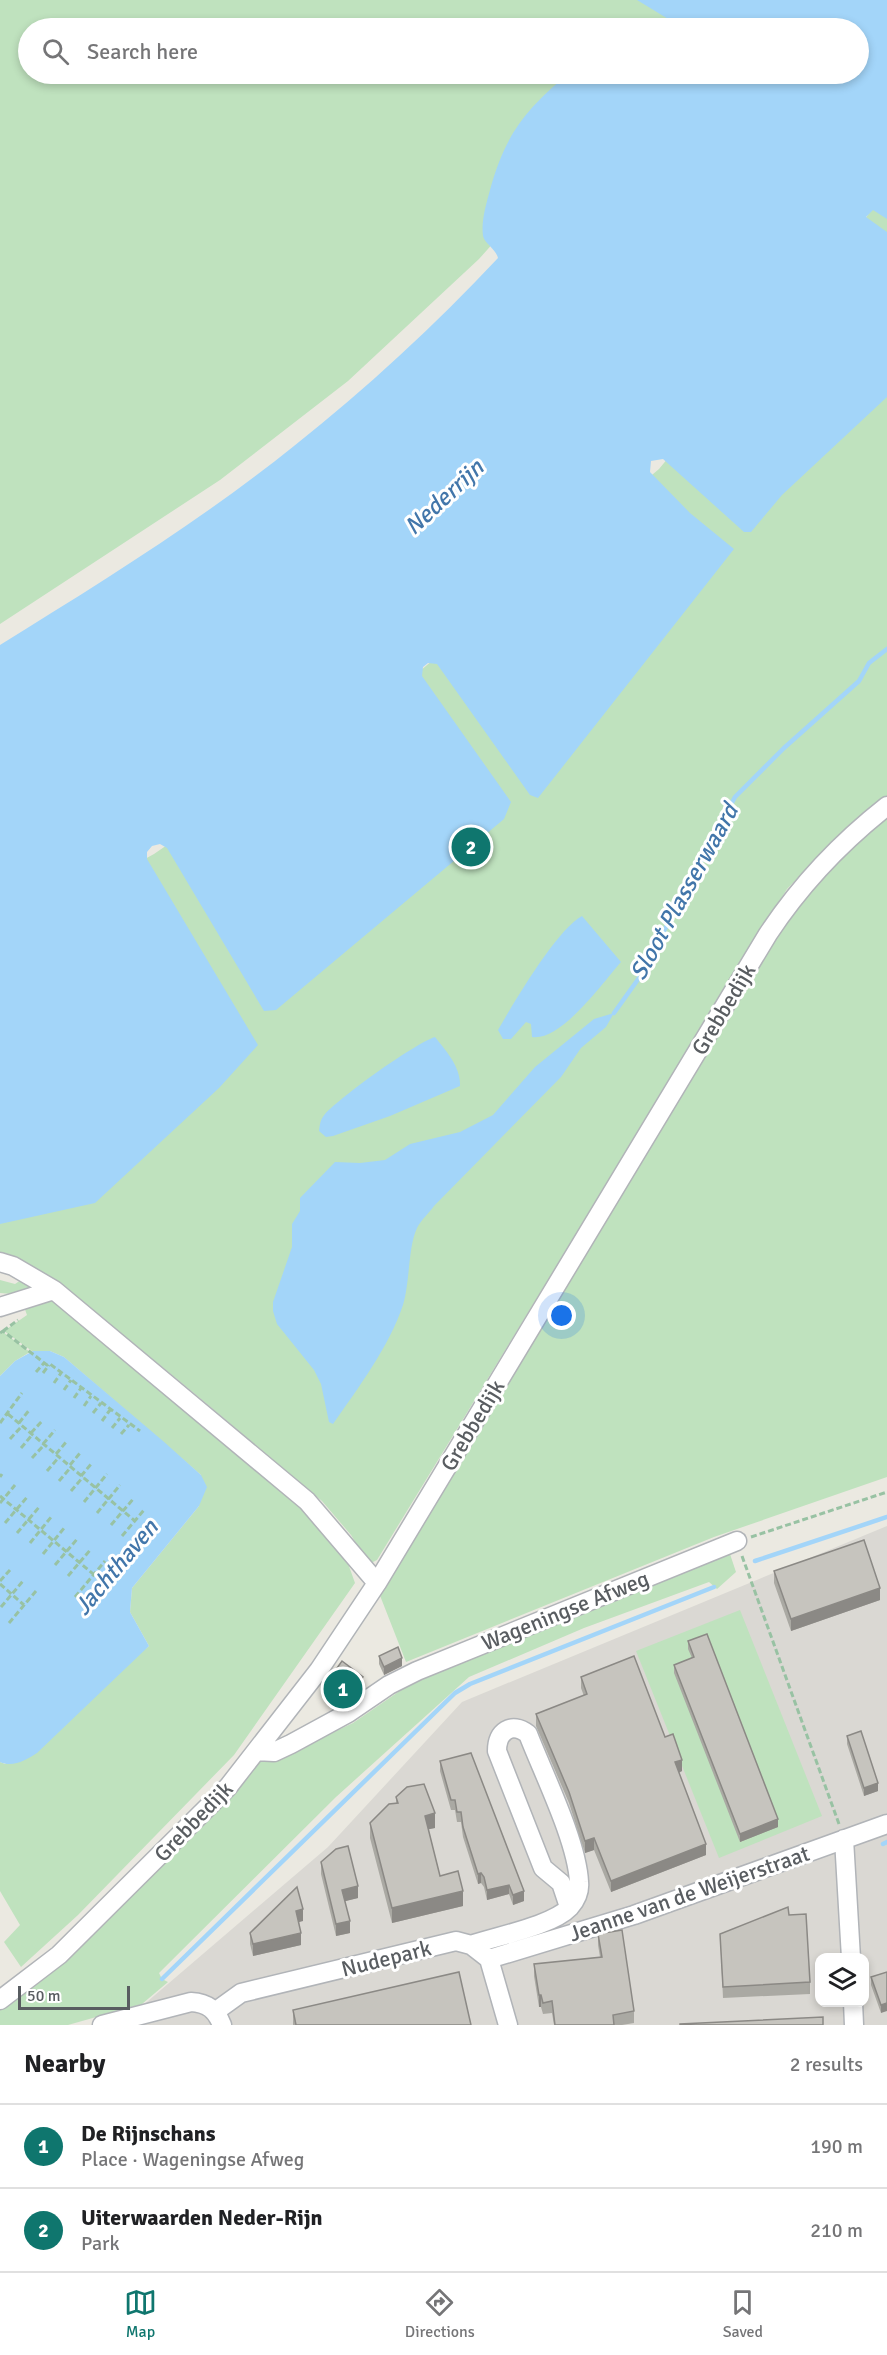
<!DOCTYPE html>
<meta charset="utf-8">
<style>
:root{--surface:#fff;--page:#f6f6f6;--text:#202124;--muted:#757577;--line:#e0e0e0;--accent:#0f766e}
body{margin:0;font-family:Signika,sans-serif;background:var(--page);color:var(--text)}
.controls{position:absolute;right:18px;bottom:18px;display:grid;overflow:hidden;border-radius:12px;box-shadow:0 3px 9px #0003}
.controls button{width:54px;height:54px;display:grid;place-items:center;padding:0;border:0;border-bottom:2px solid var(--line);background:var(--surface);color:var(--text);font:30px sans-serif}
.scale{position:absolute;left:18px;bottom:15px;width:112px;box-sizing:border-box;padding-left:6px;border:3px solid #595d61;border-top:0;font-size:16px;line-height:21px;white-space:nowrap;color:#595d61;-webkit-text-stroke:4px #fff;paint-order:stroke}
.you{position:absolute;left:562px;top:1316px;width:21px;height:21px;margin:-15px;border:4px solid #fff;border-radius:50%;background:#1a73e8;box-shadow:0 0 0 9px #1a73e833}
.badge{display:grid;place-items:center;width:39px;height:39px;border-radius:50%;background:var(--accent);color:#fff;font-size:20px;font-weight:700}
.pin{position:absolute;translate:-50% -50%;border:3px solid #fff;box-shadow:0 2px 6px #0006}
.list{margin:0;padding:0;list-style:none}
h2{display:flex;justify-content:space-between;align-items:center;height:78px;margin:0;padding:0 24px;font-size:26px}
h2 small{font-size:20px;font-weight:400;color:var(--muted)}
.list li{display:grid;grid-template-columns:39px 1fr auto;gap:18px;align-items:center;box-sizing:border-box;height:84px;padding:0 24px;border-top:2px solid var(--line)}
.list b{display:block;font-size:22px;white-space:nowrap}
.list p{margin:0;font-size:20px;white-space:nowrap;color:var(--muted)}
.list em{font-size:20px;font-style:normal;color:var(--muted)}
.icon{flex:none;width:33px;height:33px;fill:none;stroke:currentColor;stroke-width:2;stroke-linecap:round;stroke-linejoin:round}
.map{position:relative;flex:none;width:887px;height:2025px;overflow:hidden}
.search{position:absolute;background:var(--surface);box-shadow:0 3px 9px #0003;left:18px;right:18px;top:18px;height:66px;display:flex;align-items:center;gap:15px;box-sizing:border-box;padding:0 21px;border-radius:33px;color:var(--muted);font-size:22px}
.sheet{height:246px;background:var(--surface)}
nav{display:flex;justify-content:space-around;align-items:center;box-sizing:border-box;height:84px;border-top:2px solid var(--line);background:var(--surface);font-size:16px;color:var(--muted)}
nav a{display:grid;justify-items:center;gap:3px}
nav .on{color:var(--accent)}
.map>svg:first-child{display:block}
.industrial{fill:#dad8d3;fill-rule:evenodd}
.green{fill:#bfe2be}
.water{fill:#a3d5f9}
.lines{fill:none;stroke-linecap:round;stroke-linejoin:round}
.stream{stroke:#a3d5f9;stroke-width:4.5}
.minor-casing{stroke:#b1b4b8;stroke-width:21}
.path{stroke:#98c2a3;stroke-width:3;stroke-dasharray:6 3;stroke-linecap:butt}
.minor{stroke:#fff;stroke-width:18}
.wall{fill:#aaa9a3}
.shaded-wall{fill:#8b8985}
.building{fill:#c6c4be;stroke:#8b8985;stroke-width:1.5}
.labels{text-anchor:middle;stroke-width:6;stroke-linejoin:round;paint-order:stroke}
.street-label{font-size:22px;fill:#595d61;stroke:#fff}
.water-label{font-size:24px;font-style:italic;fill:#4276aa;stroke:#fff}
</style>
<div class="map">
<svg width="887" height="2025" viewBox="0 0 887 2025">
<rect width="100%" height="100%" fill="#ebe9e1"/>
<path class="industrial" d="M887,1526V2025H120L328,1847L462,1702ZM820,1958H864V2002H820Z"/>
<path class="green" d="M0,0H701L683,28H28V74H644L479,259L348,381L220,480L0,624Z
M887,184V797L836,839L787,889L377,1560L369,1564L351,1535L322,1501L195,1394L66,1288L0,1257V938L154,854L420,671L659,469L864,221Z
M887,816V1477L714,1537L406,1662L379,1593L801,898L846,850Z
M24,1278L37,1288L12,1294L0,1293V1280L15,1284Z
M44,1299L59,1300L323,1527L345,1555L355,1583L234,1755L78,1915L21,1967L4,1942L20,1925L0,1891V1762L5,1764L149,1646L130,1612L132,1588L199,1506L201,1475L64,1357L50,1351H32L4,1331L27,1315L23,1304Z
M3,1332L30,1352L15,1361L0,1376V1334Z
M729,1551L736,1572L717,1589L709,1582L584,1628L469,1677L336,1797L159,1973L162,1979L168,1982L142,2004L68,2025H0V2009L26,1992L61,1962L258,1760L293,1751L353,1723L423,1675Z
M740,1610L822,1816L719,1858L636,1651Z"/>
<path class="water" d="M637,0H887V219L873,210L866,217L887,232V397L782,495L751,532H744L663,459L651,461L650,472L690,513L734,549L538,798L530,795L437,664L428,663L423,667L422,676L511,802L504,819L276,1010L264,1011L167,848L160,844L152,846L147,852V859L258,1045L219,1088L95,1203L0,1224V645C100,583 202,520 294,446C366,389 435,325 498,258C496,249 485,244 483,236C481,221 486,205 490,190C505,135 525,110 568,74H858V28H683Z
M649,20L661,28H607L616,23Z
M582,916L621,962C604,981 561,1042 532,1037L531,1024L526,1022L511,1039H503L498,1030C513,1004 557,929 582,916Z
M614,1013L606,1027L581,1048L561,1077L434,1206C429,1213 421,1220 417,1228C408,1247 410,1282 403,1305C389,1347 358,1388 333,1424L329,1422L321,1384L314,1370L277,1324L273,1311V1302L292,1247V1224L300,1211V1198L335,1162L360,1163L385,1160L410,1144L460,1132L493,1115L535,1067L594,1019Z
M435,1037C446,1051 461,1067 460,1086L390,1116L333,1136L326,1137L319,1131C320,1124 320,1120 325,1114C342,1096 412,1045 435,1037Z
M33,1351H50L64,1357L163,1441L201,1475L207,1487L199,1506L132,1588L130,1612L149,1646L37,1753C26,1760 13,1768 0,1762V1376L15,1361Z"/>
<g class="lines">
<path class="stream" d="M614,1013L639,978L735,797L784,748L859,681L869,663L887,649
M755,1561L887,1517
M883,1844L887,1842
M162,1979L455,1693L470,1684L714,1587"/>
<defs>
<path id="minor" d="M0,1262L13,1266L54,1290L307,1501L377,1583
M0,1307L54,1290
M256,1751L274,1752L291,1744L348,1713L389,1685L417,1671L737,1541
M844,1839L851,1958
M471,1945C497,1936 552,1926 570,1907C576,1900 580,1891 579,1882C577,1841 543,1773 528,1734C511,1721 497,1732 497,1751L543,1868L561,1883L569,1907
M489,1959L634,1915L887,1824
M0,2000L59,1955L228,1787L319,1670L377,1583L768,934C801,884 840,843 887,806
M853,2002L854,2025
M216,2011L241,1993L456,1941L471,1945L489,1959L508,2025
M102,2025L191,2002C208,2003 216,2010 222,2025"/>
</defs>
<use href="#minor" class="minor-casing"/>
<path class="path" d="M3,1331L18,1320
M0,1333L3,1331L47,1365L50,1364L140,1431
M36,1372L44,1363
M43,1373L49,1365
M54,1383L61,1373
M64,1390L71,1380
M74,1398L81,1388
M84,1406L91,1396
M93,1413L101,1403
M8,1414L135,1521
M102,1421L110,1410
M0,1423L22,1393
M19,1423L30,1409
M112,1428L120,1418
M31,1433L43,1420
M121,1434L129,1425
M10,1439L22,1426
M43,1444L55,1430
M21,1448L32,1435
M56,1454L67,1441
M32,1458L44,1445
M70,1465L80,1453
M47,1471L59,1457
M81,1476L92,1463
M0,1477L2,1474
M59,1481L71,1467
M71,1491L83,1477
M0,1496L98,1578
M84,1502L107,1474
M0,1503L15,1485
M97,1513L120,1485
M5,1523L28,1496
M111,1525L134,1498
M17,1533L40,1506
M122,1536L144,1510
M751,1537L887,1492
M30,1543L52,1516
M43,1554L65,1527
M742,1556L839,1824
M55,1565L78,1538
M68,1576L91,1549
M0,1581L10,1570
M0,1584L24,1605
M75,1597L105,1561
M1,1607L23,1581
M9,1623L36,1591"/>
<use href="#minor" class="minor"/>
</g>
<path class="wall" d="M774,1571L880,1600L791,1631L774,1583Z
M688,1641L778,1827L740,1842L674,1673V1665L692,1658L688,1649Z
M379,1656L402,1666L384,1675L379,1664Z
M581,1677L665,1737L682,1771L679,1773L706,1855L611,1892L594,1850L585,1853L569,1803L536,1726V1714L584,1696L581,1688Z
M363,1685L356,1694L339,1705L324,1694V1686Z
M847,1736L878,1791L864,1796L847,1744Z
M440,1761L524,1901L513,1905L509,1894L487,1900L484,1887L481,1883L478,1884L463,1837L461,1822H457L455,1810H451L440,1771Z
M396,1797L435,1828L428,1829L440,1876L463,1906L392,1923L370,1838V1823L396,1803Z
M321,1862L358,1898L345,1901L350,1933L336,1936L321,1874Z
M789,1915L810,1982V1994L723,1998L720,1934Z
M303,1921L299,1922L301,1945L253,1956L250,1944V1933Z
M598,1934L634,2011V2023L622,2025H554L552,2013L543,2014L541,2007H539L534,1976V1964L600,1957L598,1945Z
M887,1972L881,2013L871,1985V1977Z
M293,2010L471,2025H293Z"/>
<path class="shaded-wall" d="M880,1588V1600L791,1631V1619Z
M402,1658V1666L384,1675V1667Z
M363,1677V1685L356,1694L339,1705V1697Z
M682,1760V1771L675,1774V1762Z
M878,1783V1791L864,1796V1788Z
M435,1813V1828L425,1830V1816Z
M778,1819V1827L740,1842V1834Z
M594,1838V1850L585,1853V1841Z
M706,1844V1855L611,1892V1881Z
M481,1873V1883L478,1884V1874Z
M509,1885V1894L487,1900V1890Z
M358,1886V1898L342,1902V1890Z
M463,1891V1906L392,1923V1908Z
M524,1891V1901L513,1905V1895Z
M303,1909V1921L296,1923V1911Z
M350,1921V1933L336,1936V1924Z
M301,1933V1945L253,1956V1944Z
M539,1995H541V2007H539Z
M887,2003V2011L881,2013V2005Z"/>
<path class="building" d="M864,1540L880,1588L791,1619L774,1571Z
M707,1634L778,1819L740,1834L674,1665L694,1657L688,1641Z
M398,1647L402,1658L384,1667L379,1656Z
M634,1656L665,1737L673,1734L682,1760L675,1762L706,1844L611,1881L594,1838L585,1841L569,1792L536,1714L587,1694L581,1677Z
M342,1661L363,1677L356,1686L339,1697L324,1686Z
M861,1731L878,1783L864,1788L847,1736Z
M471,1753L524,1891L513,1895L509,1885L487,1890L484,1877L481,1873L478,1874L463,1827L461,1812H457L455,1800H451L440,1761Z
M424,1784L435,1813L425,1816L440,1876L458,1871L463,1891L392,1908L370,1823L389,1804L398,1803L396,1797L407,1787Z
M348,1846L358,1886L342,1890L350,1921L336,1924L321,1862L336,1849Z
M297,1887L303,1909L296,1911L301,1933L253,1944L250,1933Z
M788,1907L789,1915L806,1914L810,1982L723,1987L720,1934Z
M622,1930L634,2011L613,2015L614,2025H555L552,2001L543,2003L541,1995H539L534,1964L602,1957L598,1934Z
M459,1972L471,2025H296L293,2010Z
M887,1972V2003L881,2005L871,1977Z
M823,2017V2025H680V2024Z"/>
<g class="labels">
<g class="street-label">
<text transform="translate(723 1009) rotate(-59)" y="8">Grebbedijk</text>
<text transform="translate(472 1425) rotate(-59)" y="8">Grebbedijk</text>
<text transform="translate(565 1610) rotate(-22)" y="8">Wageningse Afweg</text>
<text transform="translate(193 1821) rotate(-46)" y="8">Grebbedijk</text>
<text transform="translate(689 1893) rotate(-19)" y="8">Jeanne van de Weijerstraat</text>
<text transform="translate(386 1958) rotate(-14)" y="8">Nudepark</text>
</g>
<g class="water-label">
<text transform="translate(444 497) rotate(-43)" y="8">Nederrijn</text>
<text transform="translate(684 892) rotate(-61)" y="8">Sloot Plasserwaard</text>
<text transform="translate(116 1567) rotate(-50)" y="8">Jachthaven</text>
</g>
</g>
</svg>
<div class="controls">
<button><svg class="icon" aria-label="layers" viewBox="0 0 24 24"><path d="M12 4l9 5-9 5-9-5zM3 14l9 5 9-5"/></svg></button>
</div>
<div class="scale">50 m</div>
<div class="you"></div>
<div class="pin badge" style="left:343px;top:1689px">1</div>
<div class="pin badge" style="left:471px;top:847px">2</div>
<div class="search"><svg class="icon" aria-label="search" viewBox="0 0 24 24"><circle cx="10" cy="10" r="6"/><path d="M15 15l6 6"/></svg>Search here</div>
</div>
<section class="sheet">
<h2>Nearby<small>2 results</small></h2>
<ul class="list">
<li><span class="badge">1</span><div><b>De Rijnschans</b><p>Place · Wageningse Afweg</p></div><em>190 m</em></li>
<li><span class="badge">2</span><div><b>Uiterwaarden Neder-Rijn</b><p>Park</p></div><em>210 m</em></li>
</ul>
</section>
<nav>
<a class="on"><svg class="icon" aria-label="map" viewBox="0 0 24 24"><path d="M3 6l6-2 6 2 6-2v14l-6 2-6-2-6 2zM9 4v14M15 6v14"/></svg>Map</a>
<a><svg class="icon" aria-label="directions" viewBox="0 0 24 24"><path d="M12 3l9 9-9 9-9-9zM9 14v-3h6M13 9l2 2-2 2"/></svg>Directions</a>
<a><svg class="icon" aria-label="saved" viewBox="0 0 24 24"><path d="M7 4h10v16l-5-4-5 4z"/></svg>Saved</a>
</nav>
